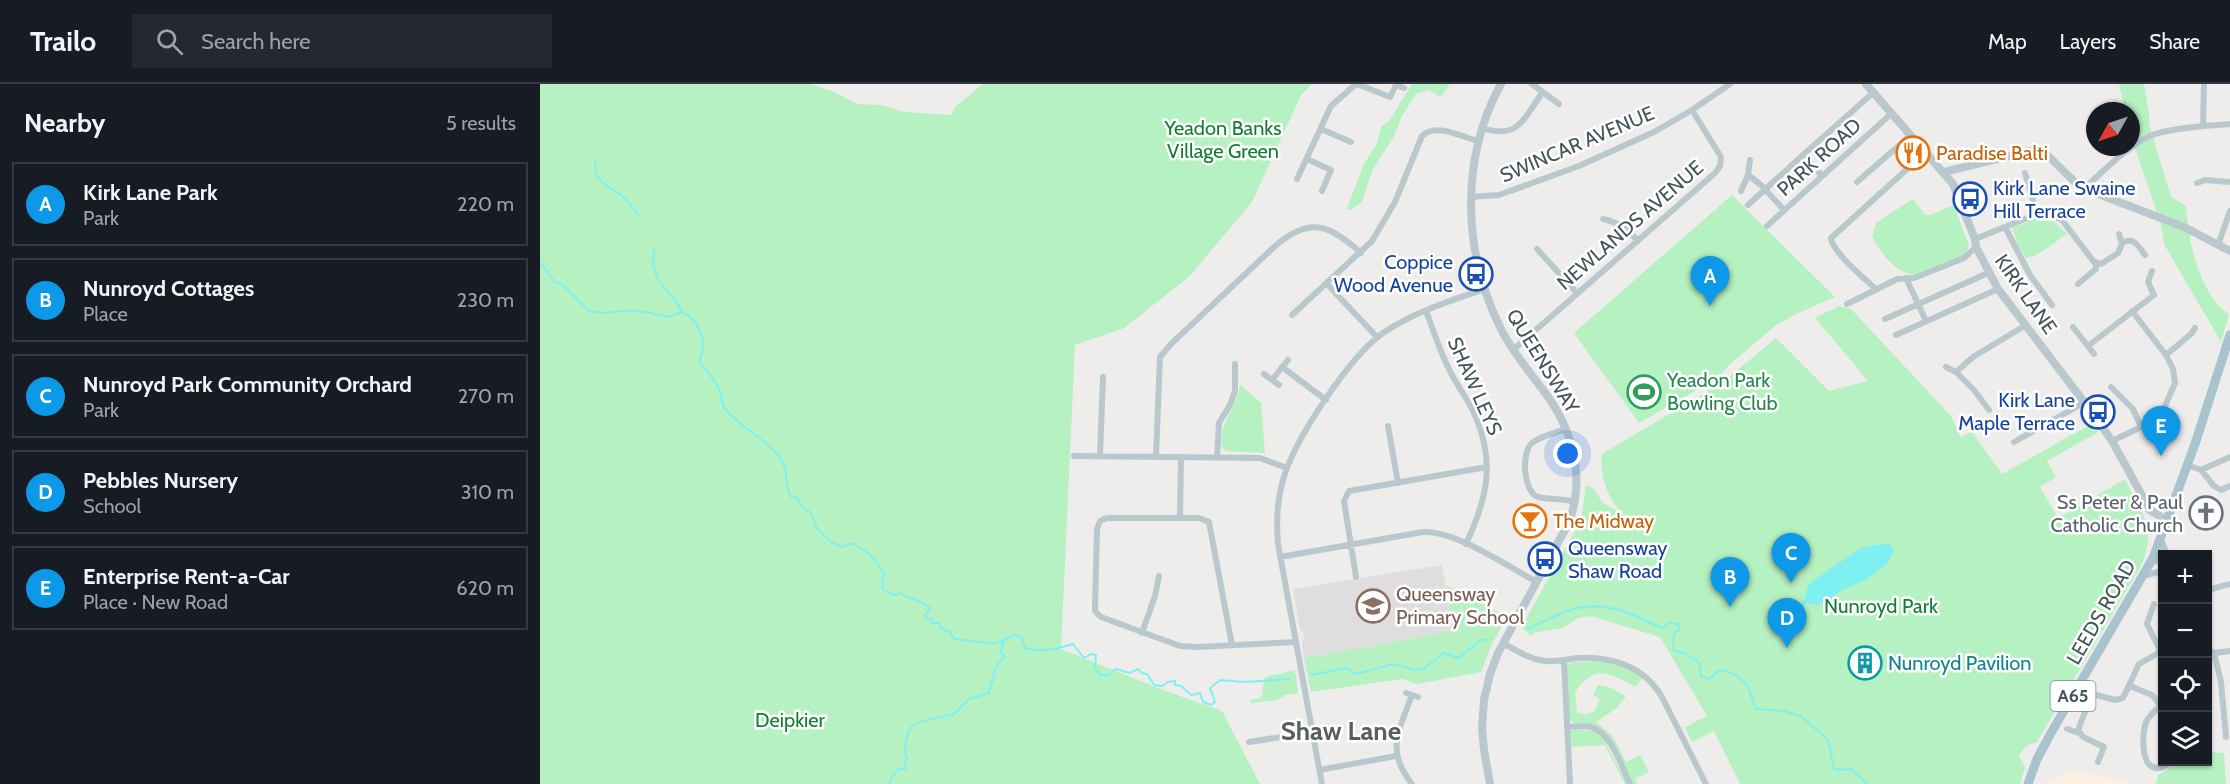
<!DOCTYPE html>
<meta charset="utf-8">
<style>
:root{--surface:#171b24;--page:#242831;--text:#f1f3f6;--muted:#9ea1a6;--line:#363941;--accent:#0d99e8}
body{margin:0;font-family:Cabin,sans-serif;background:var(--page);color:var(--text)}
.controls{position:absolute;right:18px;bottom:18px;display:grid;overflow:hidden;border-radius:0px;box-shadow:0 2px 4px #0004}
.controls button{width:54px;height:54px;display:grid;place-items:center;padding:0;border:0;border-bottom:2px solid var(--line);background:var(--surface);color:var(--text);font:30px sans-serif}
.compass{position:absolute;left:1546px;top:18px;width:54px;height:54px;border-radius:50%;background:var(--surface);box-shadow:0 2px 4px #0004;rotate:230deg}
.you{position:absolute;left:1028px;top:370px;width:21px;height:21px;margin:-15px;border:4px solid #fff;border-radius:50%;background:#1a73e8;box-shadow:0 0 0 9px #1a73e833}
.badge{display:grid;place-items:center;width:39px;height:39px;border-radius:50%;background:var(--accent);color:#fff;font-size:20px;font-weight:700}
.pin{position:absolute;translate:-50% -50px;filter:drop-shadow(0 2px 3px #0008)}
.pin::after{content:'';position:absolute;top:32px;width:21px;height:18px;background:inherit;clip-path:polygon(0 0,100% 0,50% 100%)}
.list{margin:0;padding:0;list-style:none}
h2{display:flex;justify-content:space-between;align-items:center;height:78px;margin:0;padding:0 24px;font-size:26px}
h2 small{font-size:20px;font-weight:400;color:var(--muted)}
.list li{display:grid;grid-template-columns:39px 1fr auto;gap:18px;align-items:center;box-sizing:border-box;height:84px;margin:0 12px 12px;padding:0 12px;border:2px solid var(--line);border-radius:0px}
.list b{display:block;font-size:22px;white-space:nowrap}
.list p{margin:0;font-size:20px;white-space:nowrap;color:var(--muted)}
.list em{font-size:20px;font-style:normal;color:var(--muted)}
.icon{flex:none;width:33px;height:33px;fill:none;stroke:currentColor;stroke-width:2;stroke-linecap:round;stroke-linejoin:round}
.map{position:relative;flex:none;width:1690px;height:700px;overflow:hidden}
header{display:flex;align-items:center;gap:36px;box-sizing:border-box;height:84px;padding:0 30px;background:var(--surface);border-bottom:2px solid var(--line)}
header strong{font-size:28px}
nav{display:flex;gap:33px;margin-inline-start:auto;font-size:21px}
.search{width:420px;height:54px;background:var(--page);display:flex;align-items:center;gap:15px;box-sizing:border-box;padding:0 21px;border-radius:0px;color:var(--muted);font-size:22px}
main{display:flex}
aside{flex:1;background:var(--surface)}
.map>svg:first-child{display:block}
.commercial{fill:#fdf0e2}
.education{fill:#e0ddde}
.green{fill:#b6f1c1}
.water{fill:#7ff0f1}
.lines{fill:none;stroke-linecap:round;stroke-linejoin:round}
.stream{stroke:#7ff0f1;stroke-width:2}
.minor{stroke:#b9c8cd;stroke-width:6}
.tertiary{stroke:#b9c8cd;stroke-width:8}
.primary{stroke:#a9c3ce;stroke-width:9}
.labels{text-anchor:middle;stroke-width:5;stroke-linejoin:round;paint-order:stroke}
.shield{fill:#fff;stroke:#7b878c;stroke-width:1.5}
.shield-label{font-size:18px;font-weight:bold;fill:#43545a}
.park-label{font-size:20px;fill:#107f31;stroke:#fff}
.street-label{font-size:20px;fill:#43545a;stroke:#fff}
.food-label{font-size:20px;fill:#c56008;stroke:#fff;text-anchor:start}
.transit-label{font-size:20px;fill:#164399;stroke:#fff;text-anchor:start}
.leisure-label{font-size:20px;fill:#27864d;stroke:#fff;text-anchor:start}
.worship-label{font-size:20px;fill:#5b616d;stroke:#fff;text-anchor:end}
.education-label{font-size:20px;fill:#785e54;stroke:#fff;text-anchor:start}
.culture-label{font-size:20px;fill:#0d838f;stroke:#fff;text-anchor:start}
.district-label{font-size:26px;font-weight:bold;fill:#585e61;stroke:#fff}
</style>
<header>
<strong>Trailo</strong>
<div class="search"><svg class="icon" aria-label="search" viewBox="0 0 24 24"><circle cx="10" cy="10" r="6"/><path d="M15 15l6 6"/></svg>Search here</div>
<nav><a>Map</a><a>Layers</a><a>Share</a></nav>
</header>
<main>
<aside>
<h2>Nearby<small>5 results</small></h2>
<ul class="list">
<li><span class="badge">A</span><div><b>Kirk Lane Park</b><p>Park</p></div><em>220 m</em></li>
<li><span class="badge">B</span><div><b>Nunroyd Cottages</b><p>Place</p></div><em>230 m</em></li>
<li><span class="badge">C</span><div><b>Nunroyd Park Community Orchard</b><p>Park</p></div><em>270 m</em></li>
<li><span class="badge">D</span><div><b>Pebbles Nursery</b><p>School</p></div><em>310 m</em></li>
<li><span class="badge">E</span><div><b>Enterprise Rent-a-Car</b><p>Place · New Road</p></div><em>620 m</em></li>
</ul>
</aside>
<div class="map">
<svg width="1690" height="700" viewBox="0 0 1690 700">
<rect width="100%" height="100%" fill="#efecec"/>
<path class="commercial" d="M1534,687L1567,693L1591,700H1505Z"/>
<path class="education" d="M902,481L914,547L764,574L762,558L764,554L763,548L760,546L753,505Z"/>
<path class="green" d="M0,0H270L292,7L318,20L341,21L365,28L411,31L416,22L443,0H772L761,11L712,118L649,193L584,244L535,261L521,565L626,607L682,627L720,700H0Z
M872,0H910L901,13L888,6L876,10L862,32L853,54L833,85L822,118L810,126L807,125L823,82L837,59L841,43L850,36Z
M1579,0H1604L1609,30V40L1631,113L1646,122C1649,160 1658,207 1689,231L1681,258L1624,160L1621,140L1591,52V27H1585Z
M1192,111L1295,213L1254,231L1235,242L1191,279L1176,295L1099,339L1034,249Z
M1373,115L1385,131H1390L1414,121L1429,162L1424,172L1374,191C1353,187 1342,170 1332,153L1336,139Z
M1497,134L1515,138L1527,150C1514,158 1501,172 1486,174L1478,161L1472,144Z
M1299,222L1311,225L1411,332L1421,353L1432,348L1462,390L1553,339L1558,348L1507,377L1516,393L1500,403L1518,434L1585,395C1601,428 1617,443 1602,480L1497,658L1486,662L1479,671L1485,683L1480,700H1200L1174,647L1152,658L1145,643L1167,632L1120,553L1051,532L1038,534L1023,544L993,549L992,552L984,546L983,542L989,529L1041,436L1046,401L1052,403L1063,419L1105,442C1100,435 1093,434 1085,430C1068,421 1059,387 1062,370L1183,298L1236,254L1289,307L1328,297L1275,234Z
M700,301L721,319L725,369L686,367L682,363C678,339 697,324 700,301Z
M906,501L967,533L952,560L941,588L877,600L862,595L771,608L764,574L914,547Z
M1066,577L1091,586L1103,594L1095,603C1067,588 1056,580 1035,608L1037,629L1047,630L1055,627L1060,615L1053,611L1058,601L1069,603L1086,612L1077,624L1056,638L1072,651L1086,678L1100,671L1109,688L1095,695L1098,700H1093L1068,652L1049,640L1034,639L1028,634L1027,582L1032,578Z
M755,586L758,609L745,611L737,616L711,619L710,616L721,614L725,593Z
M1034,645L1053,647L1064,655L1087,700H1085L1065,661L1032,663L1030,661V648Z
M1668,668L1684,669L1686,700H1616L1618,691L1639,678H1668Z"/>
<path class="water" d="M1348,459L1354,466L1348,479L1326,496L1304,505L1290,515L1277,521L1267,519L1256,529L1254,527L1265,516L1266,507L1271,498L1321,464Z"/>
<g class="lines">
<path class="stream" d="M56,76C52,99 67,100 82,112C88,117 93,124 98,130
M114,165C109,201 131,203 142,228
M0,178L15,198L23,201L49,227L65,229L94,226L130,233L141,228C156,232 166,254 162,268C162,272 160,274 159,277C165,286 173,293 178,303C183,312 180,321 188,328C204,345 226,355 240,374C249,386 244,401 251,413L257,414L262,422L271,429L277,444L291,458L303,463L312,459L330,470L345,490L342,496L343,505L353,511L360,509C371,517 378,513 390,524L385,531L388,535H392V540L399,539L401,544L410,548L414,555L455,560L475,551L482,554L485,564C502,569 517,565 533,560L544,574L551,570L556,571L555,583L560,591H569L576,585L590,589L598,585L602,589L607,590L614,601L622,602L628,598L635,597V601L641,602L651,611L660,609L663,618L671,621L675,618L670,604L680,596L705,598L750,595
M988,545C1027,526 1046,514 1089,529C1101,534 1111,540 1123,544L1129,539L1138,540L1140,545L1134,550L1133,566L1146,570L1160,579L1161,592L1169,595C1172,593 1174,590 1177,588C1189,583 1205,596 1209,606C1212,613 1212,618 1216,625L1244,627L1262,633L1288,656L1294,684L1299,686L1311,685L1327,700
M771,591L807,584L816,590L853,580L876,586L883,585L904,569L919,574L939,557L947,555
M350,700V696L358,685H366L364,682L367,675C363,667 366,652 371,643C373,639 408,630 413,631L429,615L449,609C450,600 456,594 454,585L465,572L461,569L464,556"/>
<path class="minor" d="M817,0L850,13L856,1L864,4
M992,0L1019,20
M1663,42L1664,0
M942,44C977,55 982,38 1000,12
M781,45L811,58
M767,75L791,86L782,107
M1210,76L1208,91L1221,101L1244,126
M1485,89L1497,130
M1282,92L1263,71L1334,8
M757,95L791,22L816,0
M1317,98L1371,51
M1657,99L1665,96L1690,98
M1544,104C1566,86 1588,60 1615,50C1638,43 1666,42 1690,40
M1201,107L1208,91
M931,113L959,111L1039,82L1114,48L1152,26L1190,0
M1208,121L1263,71
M1063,135C1078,138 1087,145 1098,157
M1227,142L1352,29
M1465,143L1490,191L1512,221
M1435,155L1497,130L1509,131L1522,136L1554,178L1561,180L1578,169L1582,160L1579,150
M1582,159C1594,152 1599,163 1605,171
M1678,161L1690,127
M997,165L1037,209
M1366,194L1386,237
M787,200L837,253
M1538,200L1556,185V180
M1336,205C1324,194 1293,169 1291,154L1386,68
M1307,220L1357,195L1374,194L1424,174L1436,163
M886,227C894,248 901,271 912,291C918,302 925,312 931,323C956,373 949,411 926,460
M752,231L832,157L855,118L882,52C896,38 922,53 938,57
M1345,235L1448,189
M1533,243L1554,270
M1356,251L1458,205
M1548,262L1614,211L1608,198L1612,187
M973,266L1175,89L1180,82L1181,73L1152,26
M1626,271L1651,250L1655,244
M742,283L786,316
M1406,283L1416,288
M724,290L739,301
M732,296L748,276
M1571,303L1593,325L1601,343
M1449,326L1434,306L1416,288L1433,273L1486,241
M848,342L858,399
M1026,345C1015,349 1000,352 992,359C981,368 983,408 998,413C1010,416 1023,414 1035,418
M1572,357L1601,343L1622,329L1635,299L1633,285L1626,271L1592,227
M1474,358L1545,318
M534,372L720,374L747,384
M560,372L563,293
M616,372L620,273L631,260L734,163C769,132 789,140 821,169
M677,373L679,339L690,321L695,307V280
M1647,381L1661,386L1690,373
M1661,386L1674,402L1681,406L1690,402
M640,434L641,373
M1620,453L1627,470
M740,473L883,448C915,446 967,482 997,498
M1613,474L1622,481
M1603,492L1622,487
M816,493L804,417L809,407L947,383
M1668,506L1690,500
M1614,520L1607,540L1621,568
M602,549L615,512L619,492
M963,559C977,567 989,575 1005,577C1017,578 1027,575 1038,574C1071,572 1104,582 1122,613L1166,700
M692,561L669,438L659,434H567L560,437L557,445L555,523V527L561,533L640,562L657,563L756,558
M1668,566L1674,569L1690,567
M1674,569L1681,598L1686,653
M1024,577L1030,700
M1590,602L1612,611L1621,622
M866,609L878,613
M872,611C859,647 845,666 872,700
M1622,621C1615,626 1610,631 1606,638C1602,649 1600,685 1618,684C1623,684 1627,680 1631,678
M1027,643C1035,643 1043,641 1051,643C1072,649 1081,682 1090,700
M1527,645L1539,649
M709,658L772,648
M1558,678L1564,663L1543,653L1538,646L1550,615L1556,611L1575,616L1583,614L1599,580L1622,567
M779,686L856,672
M782,700L738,460C736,437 737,417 743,396C754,356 810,272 843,249C874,228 910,217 945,205"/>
<path class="tertiary" d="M1326,0L1413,100L1435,155L1436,163L1458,205L1554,331L1572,357L1610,426L1626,436
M1404,88L1494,66H1502L1540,103L1644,143L1690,167
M950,700L944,666L942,643L944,616L950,590L958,569L1028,440C1045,398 1035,352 1009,314C993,292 975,272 962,247C923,171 919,76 961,0"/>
<path class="primary" d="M1488,700L1497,675L1511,649L1613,474L1655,360L1690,251"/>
</g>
<defs>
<symbol id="restaurant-ring" viewBox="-11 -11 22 22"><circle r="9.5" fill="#fff" stroke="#e8710a" stroke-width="1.5"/><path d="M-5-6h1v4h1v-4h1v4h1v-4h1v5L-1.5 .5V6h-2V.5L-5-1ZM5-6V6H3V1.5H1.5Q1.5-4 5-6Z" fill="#e8710a"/></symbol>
<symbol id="bus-ring" viewBox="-11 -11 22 22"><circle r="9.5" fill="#fff" stroke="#1a4fb4" stroke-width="1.5"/><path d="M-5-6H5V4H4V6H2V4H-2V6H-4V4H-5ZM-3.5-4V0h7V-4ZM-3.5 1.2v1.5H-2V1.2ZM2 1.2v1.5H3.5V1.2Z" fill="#1a4fb4"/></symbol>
<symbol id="stadium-ring" viewBox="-11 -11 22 22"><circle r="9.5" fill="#fff" stroke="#2e9e5b" stroke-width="1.5"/><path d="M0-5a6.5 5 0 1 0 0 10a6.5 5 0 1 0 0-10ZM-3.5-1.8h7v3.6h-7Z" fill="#2e9e5b"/></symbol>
<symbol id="church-ring" viewBox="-11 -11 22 22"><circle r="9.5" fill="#fff" stroke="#6b7280" stroke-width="1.5"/><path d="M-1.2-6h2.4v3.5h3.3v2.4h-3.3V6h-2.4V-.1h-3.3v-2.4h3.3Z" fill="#6b7280"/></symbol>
<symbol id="bar-ring" viewBox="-11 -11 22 22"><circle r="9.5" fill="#fff" stroke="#e8710a" stroke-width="1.5"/><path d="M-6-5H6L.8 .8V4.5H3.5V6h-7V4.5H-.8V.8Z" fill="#e8710a"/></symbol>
<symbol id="school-ring" viewBox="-11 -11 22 22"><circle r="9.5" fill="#fff" stroke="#8d6e63" stroke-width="1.5"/><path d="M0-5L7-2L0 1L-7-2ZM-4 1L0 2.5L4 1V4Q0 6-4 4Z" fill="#8d6e63"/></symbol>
<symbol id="building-ring" viewBox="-11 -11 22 22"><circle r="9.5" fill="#fff" stroke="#0f9aa8" stroke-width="1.5"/><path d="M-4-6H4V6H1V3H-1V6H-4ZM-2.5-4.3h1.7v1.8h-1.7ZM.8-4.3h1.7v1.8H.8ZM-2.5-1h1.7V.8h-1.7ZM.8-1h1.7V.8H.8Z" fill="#0f9aa8"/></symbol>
</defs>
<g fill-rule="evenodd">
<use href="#restaurant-ring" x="1354" y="50" width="38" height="38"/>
<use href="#bus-ring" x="1411" y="96" width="38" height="38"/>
<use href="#bus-ring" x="917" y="171" width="38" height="38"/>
<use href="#stadium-ring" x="1085" y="289" width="38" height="38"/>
<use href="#bus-ring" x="1539" y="309" width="38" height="38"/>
<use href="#church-ring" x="1647" y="410" width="38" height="38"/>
<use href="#bar-ring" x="971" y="418" width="38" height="38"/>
<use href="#bus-ring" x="986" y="456" width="38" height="38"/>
<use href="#school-ring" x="814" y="503" width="38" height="38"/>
<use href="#building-ring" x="1306" y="560" width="38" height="38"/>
</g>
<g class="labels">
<rect class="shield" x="1510.5" y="597" width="45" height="30" rx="4.5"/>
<g class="shield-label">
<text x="1533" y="618">A65</text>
</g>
<g class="park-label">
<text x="683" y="51">Yeadon Banks<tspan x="683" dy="23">Village Green</tspan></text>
<text x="1341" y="529">Nunroyd Park</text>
<text x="250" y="643">Deipkier</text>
</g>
<g class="street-label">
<text transform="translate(1037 60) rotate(-23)" y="7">SWINCAR AVENUE</text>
<text transform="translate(1279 73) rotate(-42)" y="7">PARK ROAD</text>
<text transform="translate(1090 141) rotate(-41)" y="7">NEWLANDS AVENUE</text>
<text transform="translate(1486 210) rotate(55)" y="7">KIRK LANE</text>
<text transform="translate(1003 277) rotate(58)" y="7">QUEENSWAY</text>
<text transform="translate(935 302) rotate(66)" y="7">SHAW LEYS</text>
<text transform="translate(1561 528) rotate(-60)" y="7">LEEDS ROAD</text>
</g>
<g class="food-label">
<text x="1396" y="76">Paradise Balti</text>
<text x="1013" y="444">The Midway</text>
</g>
<g class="transit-label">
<text x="1453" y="111">Kirk Lane Swaine<tspan x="1453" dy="23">Hill Terrace</tspan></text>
<text x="913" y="185" text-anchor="end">Coppice<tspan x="913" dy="23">Wood Avenue</tspan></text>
<text x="1535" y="323" text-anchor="end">Kirk Lane<tspan x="1535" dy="23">Maple Terrace</tspan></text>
<text x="1028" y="471">Queensway<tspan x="1028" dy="23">Shaw Road</tspan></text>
</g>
<g class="leisure-label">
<text x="1127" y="303">Yeadon Park<tspan x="1127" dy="23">Bowling Club</tspan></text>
</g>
<g class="worship-label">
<text x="1643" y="425">Ss Peter &amp; Paul<tspan x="1643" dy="23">Catholic Church</tspan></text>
</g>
<g class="education-label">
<text x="856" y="517">Queensway<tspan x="856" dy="23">Primary School</tspan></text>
</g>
<g class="culture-label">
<text x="1348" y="586">Nunroyd Pavilion</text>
</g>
<g class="district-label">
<text x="801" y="656">Shaw Lane</text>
</g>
</g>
</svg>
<div class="controls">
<button>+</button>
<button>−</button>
<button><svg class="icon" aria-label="locate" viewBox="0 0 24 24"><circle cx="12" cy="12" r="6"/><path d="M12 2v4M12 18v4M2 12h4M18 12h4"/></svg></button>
<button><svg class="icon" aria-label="layers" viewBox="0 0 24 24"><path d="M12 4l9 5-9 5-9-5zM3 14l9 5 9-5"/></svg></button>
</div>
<svg class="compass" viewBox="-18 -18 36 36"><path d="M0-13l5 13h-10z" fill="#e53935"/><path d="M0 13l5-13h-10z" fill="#9ea1a6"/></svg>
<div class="you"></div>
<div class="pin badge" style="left:1170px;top:222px">A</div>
<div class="pin badge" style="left:1190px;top:523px">B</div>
<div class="pin badge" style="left:1251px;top:499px">C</div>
<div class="pin badge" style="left:1247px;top:564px">D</div>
<div class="pin badge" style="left:1621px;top:372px">E</div>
</div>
</main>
